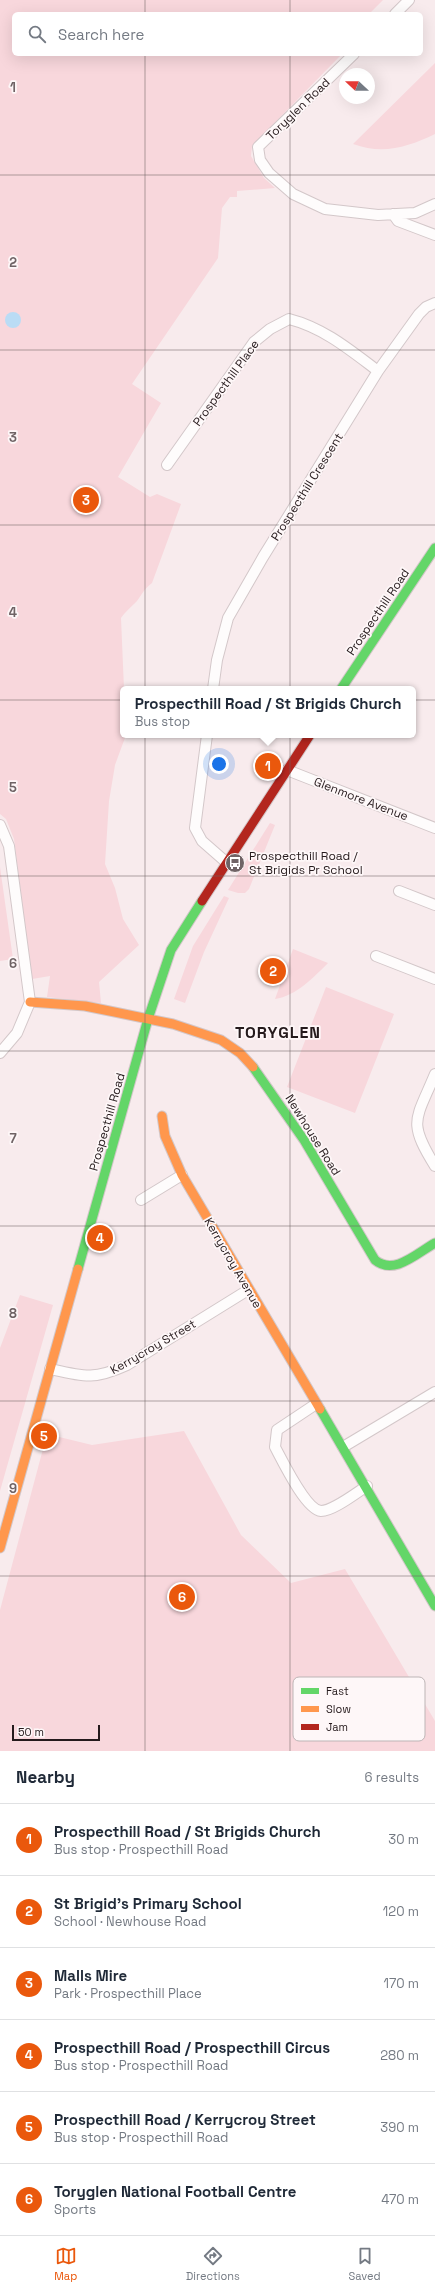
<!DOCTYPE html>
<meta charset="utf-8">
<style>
:root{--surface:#fff;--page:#f2f2f3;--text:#1f2937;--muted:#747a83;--line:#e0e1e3;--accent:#ea580c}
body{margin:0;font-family:"Space Grotesk",sans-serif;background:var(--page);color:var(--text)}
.compass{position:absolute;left:339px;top:68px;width:36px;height:36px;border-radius:50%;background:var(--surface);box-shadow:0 4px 16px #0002;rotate:292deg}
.scale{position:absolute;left:12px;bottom:10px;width:88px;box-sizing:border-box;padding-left:4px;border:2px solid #251a1c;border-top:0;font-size:11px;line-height:14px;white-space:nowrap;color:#251a1c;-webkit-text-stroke:3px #fef7f8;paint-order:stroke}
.you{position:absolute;left:219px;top:764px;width:14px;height:14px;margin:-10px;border:3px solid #fff;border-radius:50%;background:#1a73e8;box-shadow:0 0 0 6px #1a73e833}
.badge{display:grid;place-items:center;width:26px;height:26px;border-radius:50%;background:var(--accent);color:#fff;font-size:13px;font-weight:700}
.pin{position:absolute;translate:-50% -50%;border:2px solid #fff;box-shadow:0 1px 4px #0006}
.popup{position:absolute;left:120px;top:686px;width:296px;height:52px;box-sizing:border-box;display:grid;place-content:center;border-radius:6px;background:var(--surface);filter:drop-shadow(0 1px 3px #0005);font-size:13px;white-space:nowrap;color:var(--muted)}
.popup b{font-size:15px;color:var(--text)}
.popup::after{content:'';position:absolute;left:50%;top:100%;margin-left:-8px;border:8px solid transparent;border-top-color:var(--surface)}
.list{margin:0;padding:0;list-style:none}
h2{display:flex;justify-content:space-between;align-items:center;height:52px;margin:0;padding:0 16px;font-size:17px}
h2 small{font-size:13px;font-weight:400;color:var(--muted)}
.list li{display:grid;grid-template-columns:26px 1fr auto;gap:12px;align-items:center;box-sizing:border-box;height:72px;padding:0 16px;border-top:1px solid var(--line)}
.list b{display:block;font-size:15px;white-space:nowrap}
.list p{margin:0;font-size:13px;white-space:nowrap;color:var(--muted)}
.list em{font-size:13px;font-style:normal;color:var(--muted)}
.icon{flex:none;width:22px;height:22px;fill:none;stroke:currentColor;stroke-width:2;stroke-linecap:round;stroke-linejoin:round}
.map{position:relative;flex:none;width:435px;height:1751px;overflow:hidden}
.search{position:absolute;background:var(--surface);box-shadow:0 4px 16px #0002;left:12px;right:12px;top:12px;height:44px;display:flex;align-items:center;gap:10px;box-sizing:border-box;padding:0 14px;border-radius:6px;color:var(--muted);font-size:15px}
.sheet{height:484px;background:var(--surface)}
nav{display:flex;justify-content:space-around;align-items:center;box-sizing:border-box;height:56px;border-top:1px solid var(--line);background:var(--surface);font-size:11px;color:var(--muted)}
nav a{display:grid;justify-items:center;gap:2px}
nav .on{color:var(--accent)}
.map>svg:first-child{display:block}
.green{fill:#f8d7dc}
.water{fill:#badcf5}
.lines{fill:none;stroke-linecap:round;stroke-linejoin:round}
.street-casing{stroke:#d3c7c9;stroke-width:12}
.fast-casing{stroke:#d3c7c9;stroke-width:11}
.slow-casing{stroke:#d3c7c9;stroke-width:11}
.jam-casing{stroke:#d3c7c9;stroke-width:11}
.street{stroke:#fefcfc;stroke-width:10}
.fast{stroke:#63d668;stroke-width:9}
.slow{stroke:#ff974d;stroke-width:9}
.jam{stroke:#b3261e;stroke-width:9}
.grid{fill:none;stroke:#6f6365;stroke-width:1;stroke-opacity:0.55}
.labels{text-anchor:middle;stroke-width:3.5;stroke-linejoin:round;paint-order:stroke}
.street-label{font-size:12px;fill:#251a1c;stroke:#fef7f8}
.poi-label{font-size:12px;fill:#251a1c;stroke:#fef7f8;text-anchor:start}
.district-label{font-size:16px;font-weight:bold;letter-spacing:1px;fill:#251a1c;stroke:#fef7f8}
.key{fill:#fef7f8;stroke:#bdb5b6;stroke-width:1}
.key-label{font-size:11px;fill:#251a1c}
.grid-label{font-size:13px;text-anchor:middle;font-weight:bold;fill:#6f6365;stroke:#fef7f8;stroke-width:3.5;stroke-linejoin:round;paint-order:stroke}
</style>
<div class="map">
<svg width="435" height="1751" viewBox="0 0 435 1751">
<rect width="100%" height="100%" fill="#f8ebed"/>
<path class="green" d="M0,0H383L369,14H14V54L341,55L252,146L251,156L264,178L275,188L237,191V197H230L222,208L218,258L132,384L161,403L118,477L150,497L157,494L181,504L152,583C145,588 142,594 137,601C131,607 126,611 121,618L124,689L123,735H126L115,765L109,801L105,864L115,888L123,919L139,945L99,982L101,1003L47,997L50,976L32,979L14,839L6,819L0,814Z
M435,63V134C408,147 383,155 353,144Z
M270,823L275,825L249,889L245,893H238L228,890Z
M0,867L13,959L0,961Z
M224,896L229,898L204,952L185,1003L174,999L193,946Z
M293,949L328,963C314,977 296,996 275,999Z
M326,987L394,1014L355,1113L287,1087Z
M20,1295L53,1305L0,1491V1348Z
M184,1431L241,1535L291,1583L345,1569L435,1721V1751H0V1610L47,1434L92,1445Z"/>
<path class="water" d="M5 320a8 8 0 1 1 16 0a8 8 0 1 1-16 0Z"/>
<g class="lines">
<defs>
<path id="street" d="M395,14L409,0
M354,54L258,147L260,160L269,173L293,194L325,209L378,215L415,213L435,204
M393,214L398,221L435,235
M167,465L254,342L270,329L289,319C324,328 350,350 378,371
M213,689L217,660L228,618L263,557L378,371L419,314L426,307L435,303
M207,735L195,828L202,841L226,862
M287,770L435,828
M0,825L9,846L30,1002L17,1033L0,1053
M399,891L435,905
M376,956L435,979
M435,1074C416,1120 407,1121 435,1166
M141,1200L182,1175
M50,1369C85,1377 94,1380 127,1365L248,1290
M316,1404L277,1430L275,1447C282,1460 306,1510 321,1511C333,1511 356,1493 367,1486
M343,1447L435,1392"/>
<path id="fast" d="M341,689L435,548
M253,1067L304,1140L375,1260C394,1276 417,1253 435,1243
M78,1269L148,1019L171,950L202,901
M320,1409L435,1606"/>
<path id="slow" d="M30,1002L85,1006L173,1024L221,1040L240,1053L253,1067
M162,1116L165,1136L182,1175L320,1409
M0,1548L78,1269"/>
<path id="jam" d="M202,901L310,735"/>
</defs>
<use href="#street" class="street-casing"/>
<use href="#fast" class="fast-casing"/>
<use href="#slow" class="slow-casing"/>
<use href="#jam" class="jam-casing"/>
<use href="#street" class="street"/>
<use href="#fast" class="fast"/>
<use href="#slow" class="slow"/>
<use href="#jam" class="jam"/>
</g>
<path class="grid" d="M145,0V14M290,0V14M145,54V1751M290,54V1751M0,175H435M0,350H435M0,525H435M0,700H435M0,876H435M0,1051H435M0,1226H435M0,1401H435M0,1576H435"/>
<defs>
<symbol id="bus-disc" viewBox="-11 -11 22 22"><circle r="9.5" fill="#6f6365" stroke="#fef7f8"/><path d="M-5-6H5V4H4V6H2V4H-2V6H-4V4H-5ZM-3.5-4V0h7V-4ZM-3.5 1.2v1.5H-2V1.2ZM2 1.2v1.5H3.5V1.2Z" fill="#fff"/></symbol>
</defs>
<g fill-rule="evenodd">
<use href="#bus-disc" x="224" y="852" width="22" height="22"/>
</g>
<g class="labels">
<g class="street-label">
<text transform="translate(298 109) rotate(-44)" y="4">Toryglen Road</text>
<text transform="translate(226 383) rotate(-54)" y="4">Prospecthill Place</text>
<text transform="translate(307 487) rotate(-58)" y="4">Prospecthill Crescent</text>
<text transform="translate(378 612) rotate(-56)" y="4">Prospecthill Road</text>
<text transform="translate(361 799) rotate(21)" y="4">Glenmore Avenue</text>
<text transform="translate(107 1122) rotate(-74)" y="4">Prospecthill Road</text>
<text transform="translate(313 1135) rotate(58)" y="4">Newhouse Road</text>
<text transform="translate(233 1263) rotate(60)" y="4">Kerrycroy Avenue</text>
<text transform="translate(153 1347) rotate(-30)" y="4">Kerrycroy Street</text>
</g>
<g class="poi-label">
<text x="249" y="860">Prospecthill Road /<tspan x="249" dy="14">St Brigids Pr School</tspan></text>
</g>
<g class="district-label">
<text x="278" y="1038">TORYGLEN</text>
</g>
</g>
<rect x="293" y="1677" width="132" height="64" rx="6" class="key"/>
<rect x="301" y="1688" width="18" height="6" fill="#63d668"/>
<rect x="301" y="1706" width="18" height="6" fill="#ff974d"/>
<rect x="301" y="1724" width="18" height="6" fill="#b3261e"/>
<g class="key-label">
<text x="326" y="1695">Fast</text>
<text x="326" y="1713">Slow</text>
<text x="326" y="1731">Jam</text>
</g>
<g class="grid-label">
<text x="13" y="92">1</text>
<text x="13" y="267">2</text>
<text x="13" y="442">3</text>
<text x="13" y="617">4</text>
<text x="13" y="792">5</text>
<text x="13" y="968">6</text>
<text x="13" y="1143">7</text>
<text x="13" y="1318">8</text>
<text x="13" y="1493">9</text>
</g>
</svg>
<svg class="compass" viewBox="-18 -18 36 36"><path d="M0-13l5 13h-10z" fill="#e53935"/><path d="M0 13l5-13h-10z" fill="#747a83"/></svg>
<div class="scale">50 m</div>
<div class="you"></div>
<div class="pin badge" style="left:268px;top:766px">1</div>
<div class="popup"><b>Prospecthill Road / St Brigids Church</b>Bus stop</div>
<div class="pin badge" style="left:273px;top:971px">2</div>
<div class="pin badge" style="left:86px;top:500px">3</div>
<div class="pin badge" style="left:100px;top:1238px">4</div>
<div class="pin badge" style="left:44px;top:1436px">5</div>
<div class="pin badge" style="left:182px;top:1597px">6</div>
<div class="search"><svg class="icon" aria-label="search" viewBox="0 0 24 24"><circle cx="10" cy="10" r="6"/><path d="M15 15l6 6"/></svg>Search here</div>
</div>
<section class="sheet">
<h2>Nearby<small>6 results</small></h2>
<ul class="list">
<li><span class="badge">1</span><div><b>Prospecthill Road / St Brigids Church</b><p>Bus stop · Prospecthill Road</p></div><em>30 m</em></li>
<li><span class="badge">2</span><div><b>St Brigid's Primary School</b><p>School · Newhouse Road</p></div><em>120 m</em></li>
<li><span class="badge">3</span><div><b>Malls Mire</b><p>Park · Prospecthill Place</p></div><em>170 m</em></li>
<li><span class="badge">4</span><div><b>Prospecthill Road / Prospecthill Circus</b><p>Bus stop · Prospecthill Road</p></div><em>280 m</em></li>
<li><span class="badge">5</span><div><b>Prospecthill Road / Kerrycroy Street</b><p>Bus stop · Prospecthill Road</p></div><em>390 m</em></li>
<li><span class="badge">6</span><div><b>Toryglen National Football Centre</b><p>Sports</p></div><em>470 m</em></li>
</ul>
</section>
<nav>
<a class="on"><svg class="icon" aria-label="map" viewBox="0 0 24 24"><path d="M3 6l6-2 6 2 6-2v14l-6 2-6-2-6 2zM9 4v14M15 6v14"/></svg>Map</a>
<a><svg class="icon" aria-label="directions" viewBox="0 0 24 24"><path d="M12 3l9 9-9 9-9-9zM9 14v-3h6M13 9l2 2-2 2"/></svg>Directions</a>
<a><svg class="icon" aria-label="saved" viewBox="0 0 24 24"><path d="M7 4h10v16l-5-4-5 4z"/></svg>Saved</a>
</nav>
